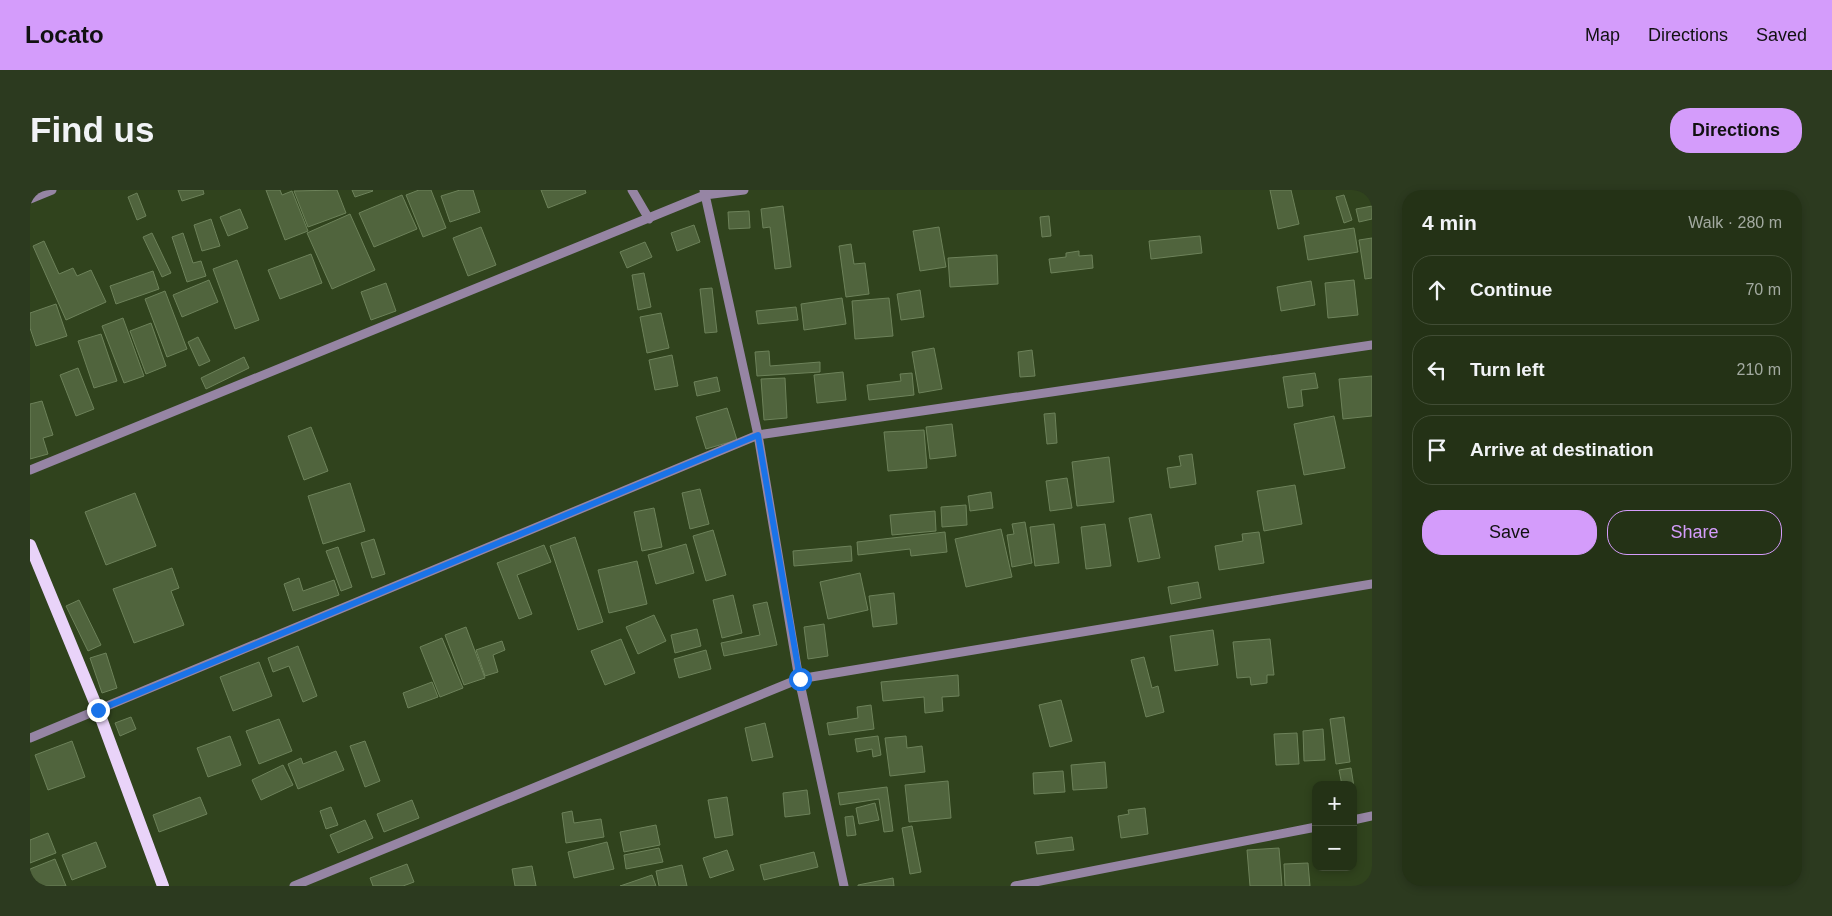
<!DOCTYPE html>
<meta charset="utf-8">
<style>
:root{--surface:#243216;--page:#2c3a1f;--text:#f1f3f6;--muted:#a3aaa1;--line:#414d35;--accent:#d49cfb}
body{margin:0;font-family:Arial,sans-serif;background:var(--page);color:var(--text)}
.controls{position:absolute;right:15px;bottom:15px;display:grid;overflow:hidden;border-radius:10px;box-shadow:0 2px 8px #0003}
.controls button{width:45px;height:45px;display:grid;place-items:center;padding:0;border:0;border-bottom:1px solid var(--line);background:var(--surface);color:var(--text);font:25px sans-serif}
.stop{position:absolute;width:15px;height:15px;margin:-11px;border:4px solid #1a73e8;border-radius:50%;background:#fff}
.stop.end{background:#1a73e8;border-color:#fff;box-shadow:0 1px 5px #0008}
.list{margin:0;padding:0;list-style:none}
h2{display:flex;justify-content:space-between;align-items:center;height:65px;margin:0;padding:0 20px;font-size:21px}
h2 small{font-size:16px;font-weight:400;color:var(--muted)}
.list li{display:grid;grid-template-columns:32px 1fr auto;gap:15px;align-items:center;box-sizing:border-box;height:70px;margin:0 10px 10px;padding:0 10px;border:1px solid var(--line);border-radius:20px}
.list b{display:block;font-size:19px;white-space:nowrap}
.list em{font-size:16px;font-style:normal;color:var(--muted)}
.actions{display:flex;gap:10px;padding:15px 20px}
.actions a{flex:1;padding:11px 0;border:1px solid var(--accent);border-radius:20px;text-align:center;font-size:18px;color:var(--accent)}
.actions .main{background:var(--accent);color:#111}
.icon{flex:none;width:28px;height:28px;fill:none;stroke:currentColor;stroke-width:2;stroke-linecap:round;stroke-linejoin:round}
.map{position:relative;flex:none;width:1342px;height:696px;overflow:hidden;border-radius:20px}
header{display:flex;align-items:center;gap:30px;box-sizing:border-box;height:70px;padding:0 25px;background:var(--accent);color:#111}
header strong{font-size:24px}
nav{display:flex;gap:28px;margin-inline-start:auto;font-size:18px}
.intro{display:flex;align-items:center;justify-content:space-between;box-sizing:border-box;height:120px;padding:0 30px}
h1{margin:0;font-size:35px}
.button{padding:12px 22px;border-radius:20px;background:var(--accent);color:#111;font-size:18px;font-weight:700}
main{display:flex;gap:30px;padding:0 30px}
aside{flex:1;background:var(--surface);border-radius:20px;box-shadow:0 2px 8px #0003}
.map>svg:first-child{display:block}
.building{fill:#50643d;stroke:#6d825a}
.lines{fill:none;stroke-linecap:round;stroke-linejoin:round}
.minor{stroke:#9685a4;stroke-width:9}
.major{stroke:#e9d3f9;stroke-width:12}
.route{stroke:#1a73e8;stroke-width:6}
</style>
<header>
<strong>Locato</strong>
<nav><a>Map</a><a>Directions</a><a>Saved</a></nav>
</header>
<div class="intro"><h1>Find us</h1><a class="button">Directions</a></div>
<main>
<div class="map">
<svg width="1342" height="696" viewBox="0 0 1342 696">
<rect width="100%" height="100%" fill="#30431d"/>
<path class="building" d="M148,0H173L174,4L152,11Z
M236,0H250L252,5L262,1L278,41L255,50Z
M307,0L316,23L278,37L264,1Z
M322,0H342L343,1L325,7Z
M389,0H401L416,38L393,47L376,5Z
M430,0H443L450,22L420,32L411,6Z
M511,0H555L556,3L518,18Z
M1240,0H1261L1269,34L1248,39Z
M107,3L116,26L107,30L98,7Z
M372,5L387,39L344,57L329,23Z
M1314,5L1322,30L1314,33L1306,7Z
M753,16L761,77L745,79L740,37L733,38L731,19Z
M1342,16V29L1329,32L1326,19Z
M210,19L218,38L198,46L190,27Z
M719,21L720,38L699,39L698,22Z
M320,24L345,80L302,99L277,43Z
M1019,26L1021,46L1012,47L1010,27Z
M181,29L190,56L172,61L164,35Z
M664,35L670,52L647,61L641,43Z
M451,37L466,75L438,86L423,48Z
M909,37L916,77L890,81L883,41Z
M1324,38L1328,62L1278,70L1274,46Z
M122,43L141,83L132,87L113,47Z
M153,43L163,73L171,71L176,86L157,92L142,47Z
M1170,46L1172,63L1121,69L1119,51Z
M1342,48V88L1335,89L1329,50Z
M14,51L29,84L43,78L47,86L61,80L76,112L36,130L3,56Z
M615,52L622,67L597,78L590,62Z
M821,54L824,74L835,73L839,104L816,107L809,56Z
M1049,61V66L1062,65L1063,78L1021,83L1019,69L1036,67V63Z
M281,64L292,93L250,109L238,80Z
M967,65L968,94L920,97L918,68Z
M207,70L229,130L205,139L183,79Z
M123,81L129,99L86,114L80,96Z
M614,83L621,117L608,120L602,85Z
M179,90L188,112L152,127L143,105Z
M1324,90L1328,125L1298,128L1295,93Z
M1281,91L1285,115L1251,121L1247,97Z
M356,93L366,121L341,130L331,102Z
M682,98L687,142L675,143L670,99Z
M890,100L894,127L871,130L867,104Z
M135,101L157,159L137,167L115,109Z
M812,108L816,134L774,140L771,114Z
M859,108L863,146L825,149L822,111Z
M26,114L37,146L6,156L0,138V123Z
M766,117L768,130L728,134L726,121Z
M631,123L639,158L617,163L610,127Z
M93,128L114,186L94,193L72,136Z
M121,133L136,176L116,184L100,141Z
M71,144L87,191L64,198L48,151Z
M168,147L180,171L169,176L158,152Z
M904,158L912,199L889,203L882,162Z
M1002,160L1005,186L990,187L988,162Z
M739,161L740,176L790,172V182L727,186L725,162Z
M642,165L648,196L625,200L619,170Z
M214,167L219,178L176,199L171,188Z
M48,178L64,219L46,226L30,185Z
M813,182L816,210L787,213L784,185Z
M882,183L884,205L839,210L837,195L871,191L870,184Z
M1285,183L1288,198L1271,200L1273,216L1258,218L1253,187Z
M1342,186V226L1313,229L1309,189Z
M687,187L690,201L667,206L664,192Z
M755,188L757,228L734,230L731,189Z
M12,211L23,245L13,248L18,264L0,269V214Z
M697,218L707,250L676,259L666,227Z
M1025,223L1027,253L1017,254L1014,224Z
M1304,226L1315,278L1274,285L1264,234Z
M922,234L926,266L900,269L896,237Z
M281,237L298,281L274,290L258,246Z
M894,240L897,278L858,281L854,242Z
M1162,264L1166,294L1140,298L1137,278L1151,276L1149,266Z
M1079,267L1084,312L1047,316L1042,272Z
M1037,288L1042,318L1020,321L1016,291Z
M320,293L335,341L293,354L278,306Z
M1265,295L1272,334L1234,341L1227,301Z
M670,299L679,334L660,339L652,303Z
M961,302L963,318L940,321L938,306Z
M105,303L126,356L76,375L55,322Z
M936,315L937,335L912,337L911,317Z
M624,318L632,357L612,361L604,322Z
M905,321L906,341L862,345L860,325Z
M1121,324L1130,368L1108,372L1099,328Z
M995,332L1002,373L982,377L977,345L984,344L982,334Z
M1024,334L1029,373L1005,376L1000,337Z
M1075,334L1081,376L1056,379L1051,337Z
M971,339L982,387L936,397L925,349Z
M683,340L696,385L676,391L663,346Z
M915,342L917,362L881,366L880,359L828,365L827,352Z
M1229,342L1234,373L1189,380L1185,356L1213,351L1212,344Z
M545,347L573,432L548,440L520,356Z
M344,349L355,384L342,388L331,353Z
M656,354L664,383L626,394L618,365Z
M514,355L521,372L487,385L502,424L489,429L467,373Z
M821,356L822,371L764,376L763,361Z
M308,357L322,397L311,401L296,361Z
M607,371L617,414L579,423L568,380Z
M142,378L149,398L141,401L154,435L104,453L83,399Z
M830,383L838,420L798,429L790,392Z
M269,388L273,401L304,390L309,405L263,421L254,394Z
M1168,392L1171,408L1141,414L1138,397Z
M864,403L867,434L843,437L839,406Z
M703,405L712,443L692,448L683,410Z
M49,410L71,455L58,461L36,416Z
M737,412L747,455L694,466L691,453L730,445L723,415Z
M624,425L636,451L608,464L596,437Z
M794,434L798,466L778,469L774,437Z
M436,437L455,488L434,495L415,445Z
M667,439L671,456L645,463L641,445Z
M1183,440L1188,475L1145,481L1140,446Z
M412,448L433,498L410,507L390,457Z
M591,449L605,483L575,495L561,461Z
M1240,449L1244,485H1237V493L1221,495L1220,487L1207,488L1203,452Z
M472,451L475,460L463,465L468,482L455,486L446,460Z
M268,456L287,506L273,512L259,476L243,482L238,468Z
M676,460L681,479L649,488L644,469Z
M76,463L87,498L72,503L60,468Z
M1114,467L1122,498L1128,496L1134,522L1116,527L1101,470Z
M229,472L242,506L203,521L190,487Z
M928,485L929,506L912,507L913,521L895,523L894,507L853,511L851,492Z
M402,492L408,507L378,518L373,503Z
M1031,510L1042,551L1020,557L1009,515Z
M841,515L844,539L799,545L797,533L828,528L827,517Z
M101,527L106,539L90,546L85,533Z
M1314,527L1320,572L1306,574L1300,529Z
M249,529L262,561L229,574L216,541Z
M735,533L743,567L722,571L715,538Z
M1293,539L1295,570L1274,571L1273,541Z
M1267,543L1269,574L1246,575L1244,544Z
M200,546L211,575L178,587L167,558Z
M848,546L851,565L843,567L842,559L827,562L825,549Z
M876,546L877,558L892,556L895,582L860,586L855,548Z
M42,551L55,587L18,600L5,565Z
M335,551L350,591L335,597L320,556Z
M306,561L314,580L268,599L258,574L271,568L273,574Z
M1075,572L1077,598L1043,600L1041,575Z
M253,575L263,595L231,610L222,590Z
M1321,578L1326,610H1323V595H1312L1309,580Z
M1033,581L1035,602L1004,604L1003,583Z
M918,591L921,628L879,632L875,595Z
M857,597L863,641L854,642L849,609L810,615L808,603Z
M777,600L780,624L755,627L753,603Z
M170,607L177,624L129,642L123,625Z
M697,607L703,645L685,648L678,610Z
M382,610L389,628L354,642L347,624Z
M845,613L849,630L829,634L826,618Z
M301,617L308,635L296,639L290,621Z
M1115,618L1118,644L1091,648L1088,626L1099,624L1098,620Z
M542,621L544,633L571,629L574,647L536,653L532,623Z
M823,626L826,645L817,646L815,627Z
M335,630L343,648L308,663L300,645Z
M626,635L630,655L594,662L590,642Z
M882,636L891,682L880,684L872,638Z
M18,643L26,663L0,673V650Z
M1042,647L1044,660L1007,664L1005,652Z
M66,652L76,677L42,690L32,665Z
M577,652L584,679L544,688L538,662Z
M629,658L633,672L596,679L594,665Z
M1249,658L1252,696H1220L1217,660Z
M697,660L704,680L680,688L673,668Z
M784,662L788,677L734,690L730,675Z
M25,669L36,696H0V679Z
M1278,673L1280,696H1255L1254,674Z
M377,674L384,692L373,696H343L340,688Z
M652,675L657,696H629L626,681Z
M502,676L506,696H485L482,679Z
M622,685L626,696H590Z
M863,688L864,696H828V695Z"/>
<g class="lines">
<path class="minor" d="M602,0L619,29
M674,0L728,245L769,489L814,696
M0,9L22,0
M0,280L675,5L714,0
M0,548L728,245L1342,155
M1323,630L1342,626
M264,696L769,489L1342,394
M985,696L1286,637"/>
<path class="major" d="M0,355L68,520L133,696"/>
</g>
<g class="lines">
<path class="route" d="M68,520L728,245L770,489"/>
</g>
</svg>
<div class="controls">
<button>+</button>
<button>−</button>
</div>
<div class="stop" style="left:770px;top:489px"></div>
<div class="stop end" style="left:68px;top:520px"></div>
</div>
<aside>
<h2>4 min<small>Walk · 280 m</small></h2>
<ul class="list">
<li><svg class="icon" aria-label="ahead" viewBox="0 0 24 24"><path d="M12 20V5M6 11l6-6 6 6"/></svg><div><b>Continue</b></div><em>70 m</em></li>
<li><svg class="icon" aria-label="left" viewBox="0 0 24 24"><path d="M17 20v-9H6M10 6l-5 5 5 5"/></svg><div><b>Turn left</b></div><em>210 m</em></li>
<li><svg class="icon" aria-label="arrive" viewBox="0 0 24 24"><path d="M6 21V4h12l-3 4 3 4H6"/></svg><div><b>Arrive at destination</b></div></li>
</ul>
<div class="actions"><a class="main">Save</a><a>Share</a></div>
</aside>
</main>
